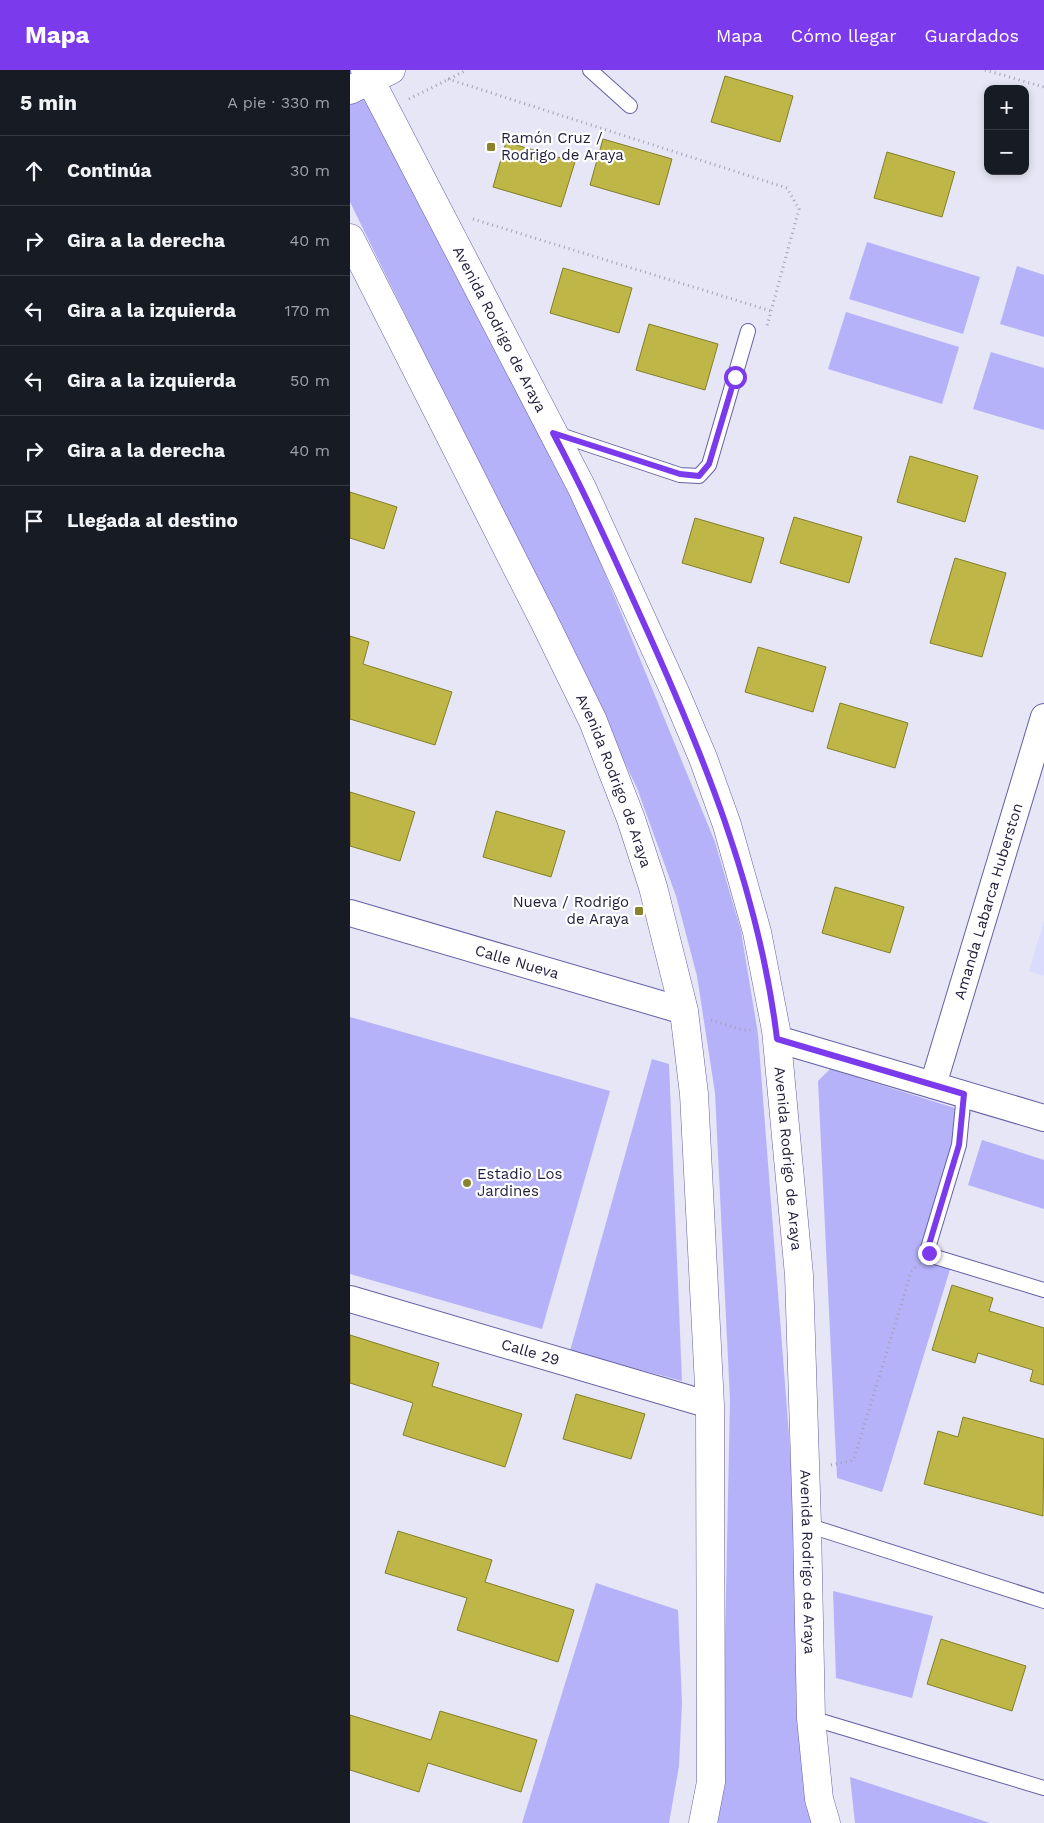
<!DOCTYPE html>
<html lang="es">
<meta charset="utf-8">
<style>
:root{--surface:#171b24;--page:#242831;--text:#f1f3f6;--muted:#9ea1a6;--line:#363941;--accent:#7c3aed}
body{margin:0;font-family:"Work Sans",sans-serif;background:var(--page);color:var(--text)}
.controls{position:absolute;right:15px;top:15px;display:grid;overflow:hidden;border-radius:10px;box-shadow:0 2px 8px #0003}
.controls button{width:45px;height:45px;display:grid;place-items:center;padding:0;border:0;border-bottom:1px solid var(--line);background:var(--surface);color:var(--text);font:25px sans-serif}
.stop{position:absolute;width:15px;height:15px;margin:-11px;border:4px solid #7c3aed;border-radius:50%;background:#fff}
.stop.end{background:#7c3aed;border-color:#fff;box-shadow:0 1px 5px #0008}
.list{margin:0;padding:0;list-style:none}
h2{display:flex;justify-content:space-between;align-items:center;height:65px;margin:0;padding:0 20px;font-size:21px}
h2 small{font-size:16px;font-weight:400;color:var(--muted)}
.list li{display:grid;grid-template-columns:32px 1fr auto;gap:15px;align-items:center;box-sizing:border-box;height:70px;padding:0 20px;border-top:1px solid var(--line)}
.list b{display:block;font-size:19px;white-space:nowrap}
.list em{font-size:16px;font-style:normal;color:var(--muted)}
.icon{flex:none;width:28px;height:28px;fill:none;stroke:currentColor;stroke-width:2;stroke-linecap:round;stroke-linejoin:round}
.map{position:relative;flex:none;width:694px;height:1753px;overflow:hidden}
header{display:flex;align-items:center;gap:30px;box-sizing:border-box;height:70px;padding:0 25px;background:var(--accent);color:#fff}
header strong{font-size:24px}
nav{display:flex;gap:28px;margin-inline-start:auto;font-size:18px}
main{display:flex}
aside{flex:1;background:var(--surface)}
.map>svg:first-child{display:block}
.built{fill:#dbdbfd}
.green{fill:#b5b2f9}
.building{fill:#beb646;stroke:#847f28}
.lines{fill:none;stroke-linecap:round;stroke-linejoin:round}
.service-casing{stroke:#6560a5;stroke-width:16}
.minor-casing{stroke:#6560a5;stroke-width:28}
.tertiary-casing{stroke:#6560a5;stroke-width:29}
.secondary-casing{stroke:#6560a5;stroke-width:29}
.path{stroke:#a2a1b6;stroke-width:3;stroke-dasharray:1 4;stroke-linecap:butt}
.service{stroke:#fff;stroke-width:14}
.minor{stroke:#fff;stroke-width:26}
.tertiary{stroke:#fff;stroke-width:28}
.secondary{stroke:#fff;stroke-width:28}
.route{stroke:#7c3aed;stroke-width:6}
.poi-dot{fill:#89832b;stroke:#fff;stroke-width:2}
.labels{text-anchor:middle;stroke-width:4.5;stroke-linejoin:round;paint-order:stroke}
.poi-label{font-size:15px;fill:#1f1d3a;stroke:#fff;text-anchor:start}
.street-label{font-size:15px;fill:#1f1d3a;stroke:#fff}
</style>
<header>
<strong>Mapa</strong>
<nav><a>Mapa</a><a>Cómo llegar</a><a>Guardados</a></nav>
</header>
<main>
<aside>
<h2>5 min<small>A pie · 330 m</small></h2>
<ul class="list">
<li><svg class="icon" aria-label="ahead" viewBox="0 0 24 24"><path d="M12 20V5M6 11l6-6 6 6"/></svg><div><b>Continúa</b></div><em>30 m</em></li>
<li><svg class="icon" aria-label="right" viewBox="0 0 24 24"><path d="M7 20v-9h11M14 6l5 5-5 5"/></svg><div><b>Gira a la derecha</b></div><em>40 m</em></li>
<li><svg class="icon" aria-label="left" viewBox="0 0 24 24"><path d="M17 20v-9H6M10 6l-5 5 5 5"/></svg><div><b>Gira a la izquierda</b></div><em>170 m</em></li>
<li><svg class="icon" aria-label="left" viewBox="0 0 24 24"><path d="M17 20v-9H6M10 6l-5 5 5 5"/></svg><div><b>Gira a la izquierda</b></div><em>50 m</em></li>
<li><svg class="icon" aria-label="right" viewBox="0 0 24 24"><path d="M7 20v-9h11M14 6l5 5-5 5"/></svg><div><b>Gira a la derecha</b></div><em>40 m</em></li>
<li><svg class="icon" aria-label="arrive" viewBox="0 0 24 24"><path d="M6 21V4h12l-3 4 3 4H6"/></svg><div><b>Llegada al destino</b></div></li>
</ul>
</aside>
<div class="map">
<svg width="694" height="1753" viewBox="0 0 694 1753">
<rect width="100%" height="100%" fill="#e6e6f6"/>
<path class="built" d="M694,850V906L679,901Z"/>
<path class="green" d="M0,0H2L222,423L365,772L391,861L408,964L446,1456L464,1753H365L372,1713L380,1330L365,1023L347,906L326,826L287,718L0,132Z
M517,172L630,207L613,264L499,229Z
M667,196L694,205V267L650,254Z
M496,242L609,277L592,334L478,299Z
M641,282L694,298V360L623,339Z
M0,947L260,1021L192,1259L0,1204Z
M302,989L319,994L332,1311L220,1281Z
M480,999L621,1043L577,1188L601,1196L532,1422L487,1408L468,1011Z
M632,1070L694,1090V1139L618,1115Z
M246,1513L328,1540L332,1632L329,1696L319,1753H172Z
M483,1521L583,1546L562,1628L486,1608Z
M500,1707L640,1753H505Z"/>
<path class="building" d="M375,6L443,26L430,72L361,52Z
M253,69L322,89L309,135L240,115Z
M156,72L225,92L211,137L143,117Z
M537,82L605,102L592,147L524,128Z
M213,198L282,218L269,263L200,243Z
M299,254L368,274L355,320L286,300Z
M560,386L628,406L615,452L547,432Z
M0,422L47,437L34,479L0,468Z
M444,447L512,467L499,513L430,493Z
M345,448L414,468L401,513L332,493Z
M605,488L656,503L632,587L580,573Z
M0,566L19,572L13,594L102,622L85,675L0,649Z
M408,577L476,597L463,642L395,622Z
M490,633L558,653L545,698L477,678Z
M0,722L65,742L50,791L0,776Z
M146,741L215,761L201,807L133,787Z
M485,817L554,837L540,883L472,863Z
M602,1215L643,1228L639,1241L694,1258V1315L680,1311L683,1300L628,1283L625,1293L582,1280Z
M0,1265L89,1293L82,1316L172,1344L155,1397L53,1365L63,1333L0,1313Z
M226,1324L295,1344L281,1389L213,1369Z
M613,1347L694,1369L693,1446L574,1414L588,1361L608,1367Z
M48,1461L142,1490L135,1512L224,1540L208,1592L107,1560L117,1528L35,1503Z
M591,1569L676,1596L662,1641L577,1614Z
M90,1641L187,1670L171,1722L78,1693L69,1722L0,1700V1645L81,1670Z"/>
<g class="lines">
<defs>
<path id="service" d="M240,0L280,36
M204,363L330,405L349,406L359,395L398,261
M614,1024L609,1075L578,1178L579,1183L582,1186L694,1220
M457,1455L694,1531
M461,1648L694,1718"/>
<g id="minor">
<path id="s1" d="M0,843L334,941"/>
<path d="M427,969L694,1048"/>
<path id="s2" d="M583,1015L694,647"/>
<path id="s3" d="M0,1229L360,1335"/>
</g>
<path id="tertiary" d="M0,20L41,0"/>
<g id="secondary">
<path id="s4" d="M15,0L232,418L325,622L353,688L377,755L407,862L426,960L449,1205L457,1455L461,1648L469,1729L476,1753"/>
<path id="s5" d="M0,168L195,553L243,651L281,749L303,817L334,941L344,1024L360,1335L361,1712L353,1753"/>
</g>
</defs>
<use href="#service" class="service-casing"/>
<use href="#minor" class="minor-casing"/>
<use href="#tertiary" class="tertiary-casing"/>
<use href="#secondary" class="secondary-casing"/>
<path class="path" d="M635,0L694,17
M98,9L437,118L449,139L417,256
M59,29L117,0
M123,149L421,241
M361,950L393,960H401
M481,1395L500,1391L504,1389L561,1202L566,1197"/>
<use href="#service" class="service"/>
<use href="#minor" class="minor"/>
<use href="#tertiary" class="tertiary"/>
<use href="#secondary" class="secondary"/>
</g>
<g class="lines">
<path class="route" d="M385,307L359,394L349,406L330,404L203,363C235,423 263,485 291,547C352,681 409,820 427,969L614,1024L609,1075L578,1178L579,1183"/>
</g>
<g class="poi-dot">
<rect x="136" y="72" width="10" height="10" rx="2.5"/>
<rect x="284" y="836" width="10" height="10" rx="2.5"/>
<circle cx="117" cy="1113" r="5"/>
</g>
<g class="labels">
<g class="poi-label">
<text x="151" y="73">Ramón Cruz /<tspan x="151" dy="17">Rodrigo de Araya</tspan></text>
<text x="279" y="837" text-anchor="end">Nueva / Rodrigo<tspan x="279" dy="17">de Araya</tspan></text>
<text x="127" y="1109">Estadio Los<tspan x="127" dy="17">Jardines</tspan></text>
</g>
<g class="street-label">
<text dy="5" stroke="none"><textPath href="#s4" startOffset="292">Avenida Rodrigo de Araya</textPath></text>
<text dy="5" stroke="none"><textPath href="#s5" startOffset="604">Avenida Rodrigo de Araya</textPath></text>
<text dy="5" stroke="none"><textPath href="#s2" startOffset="192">Amanda Labarca Huberston</textPath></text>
<text dy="5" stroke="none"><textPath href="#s1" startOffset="174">Calle Nueva</textPath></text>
<text dy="5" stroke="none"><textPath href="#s4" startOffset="1178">Avenida Rodrigo de Araya</textPath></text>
<text dy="5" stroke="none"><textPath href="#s3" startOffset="188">Calle 29</textPath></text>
<text dy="5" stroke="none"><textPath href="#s4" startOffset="1582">Avenida Rodrigo de Araya</textPath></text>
</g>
</g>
</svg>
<div class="controls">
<button>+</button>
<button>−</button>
</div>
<div class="stop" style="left:385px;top:307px"></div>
<div class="stop end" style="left:579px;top:1183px"></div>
</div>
</main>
